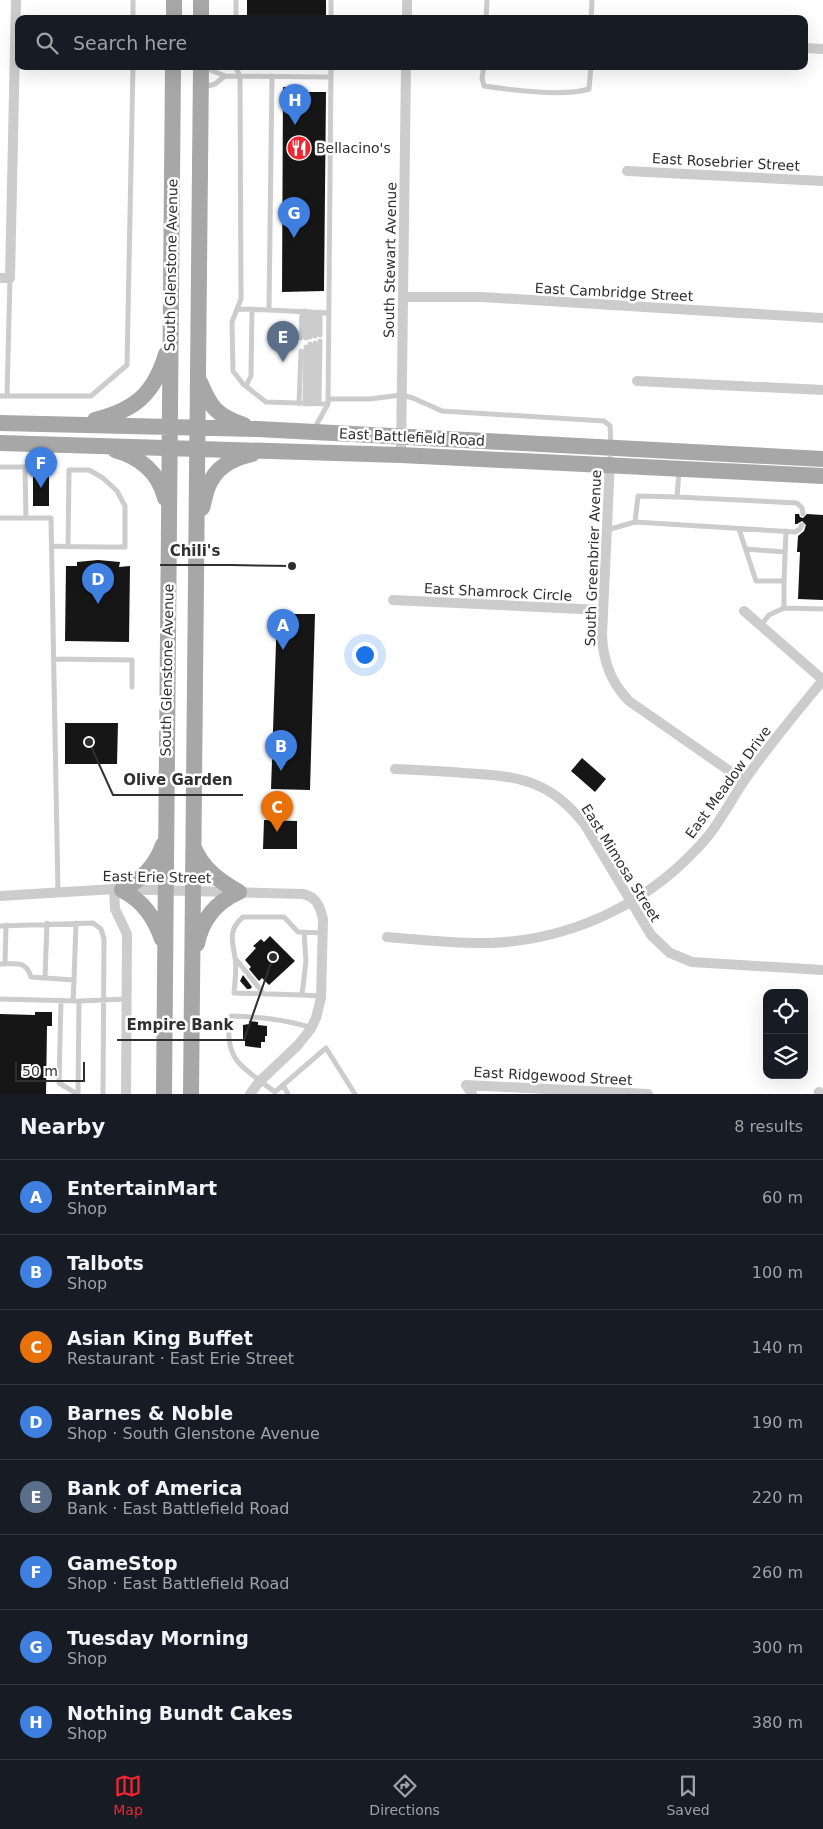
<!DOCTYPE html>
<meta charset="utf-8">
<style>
:root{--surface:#171b24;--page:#242831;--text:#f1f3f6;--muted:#9ea1a6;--line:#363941;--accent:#f22530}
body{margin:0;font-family:"DejaVu Sans",sans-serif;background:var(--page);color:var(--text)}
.controls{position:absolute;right:15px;bottom:15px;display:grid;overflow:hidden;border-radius:10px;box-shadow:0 5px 20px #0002}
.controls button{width:45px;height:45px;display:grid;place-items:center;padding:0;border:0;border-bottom:1px solid var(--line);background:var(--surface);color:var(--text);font:25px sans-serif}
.scale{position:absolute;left:15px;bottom:12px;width:70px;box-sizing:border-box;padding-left:5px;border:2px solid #2f2f2f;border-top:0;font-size:14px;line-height:18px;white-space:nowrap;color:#2f2f2f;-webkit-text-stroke:4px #fff;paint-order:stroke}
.you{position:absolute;left:364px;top:654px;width:18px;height:18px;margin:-12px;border:4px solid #fff;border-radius:50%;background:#1a73e8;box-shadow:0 0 0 8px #1a73e833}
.badge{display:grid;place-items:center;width:32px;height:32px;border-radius:50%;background:var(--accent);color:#fff;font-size:16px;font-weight:700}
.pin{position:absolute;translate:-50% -41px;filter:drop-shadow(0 1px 2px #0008)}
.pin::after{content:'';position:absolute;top:26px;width:18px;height:15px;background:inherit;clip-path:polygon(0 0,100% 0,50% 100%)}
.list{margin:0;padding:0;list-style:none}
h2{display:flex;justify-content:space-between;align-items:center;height:65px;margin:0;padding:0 20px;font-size:21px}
h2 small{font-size:16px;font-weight:400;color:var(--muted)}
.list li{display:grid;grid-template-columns:32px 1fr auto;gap:15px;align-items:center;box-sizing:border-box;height:75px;padding:0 20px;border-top:1px solid var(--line)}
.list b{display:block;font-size:19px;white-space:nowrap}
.list p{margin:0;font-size:16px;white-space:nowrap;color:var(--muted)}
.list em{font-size:16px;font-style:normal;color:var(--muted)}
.icon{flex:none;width:28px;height:28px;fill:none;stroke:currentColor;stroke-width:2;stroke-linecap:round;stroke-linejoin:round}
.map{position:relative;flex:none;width:823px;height:1094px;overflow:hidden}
.search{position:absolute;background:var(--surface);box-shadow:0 5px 20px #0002;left:15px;right:15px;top:15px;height:55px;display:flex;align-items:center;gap:12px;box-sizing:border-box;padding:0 18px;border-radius:10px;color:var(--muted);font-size:19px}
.sheet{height:665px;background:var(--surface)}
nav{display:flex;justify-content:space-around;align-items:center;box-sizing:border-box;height:70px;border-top:1px solid var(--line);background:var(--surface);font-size:14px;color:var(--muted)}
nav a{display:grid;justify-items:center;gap:2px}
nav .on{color:var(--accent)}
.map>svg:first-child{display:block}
.building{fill:#161616}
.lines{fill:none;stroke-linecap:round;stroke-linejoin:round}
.lane{stroke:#ccc;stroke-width:5}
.street{stroke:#ccc;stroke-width:10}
.primary{stroke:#a7a7a7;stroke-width:16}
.labels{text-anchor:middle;stroke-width:5;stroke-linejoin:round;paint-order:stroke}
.poi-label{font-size:14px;fill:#2f2f2f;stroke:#fff;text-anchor:start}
.street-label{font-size:14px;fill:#2f2f2f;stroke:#fff}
.leader{fill:none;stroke:#2f2f2f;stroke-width:2}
.callout-dot{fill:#2f2f2f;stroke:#fff;stroke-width:2}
.callout-label{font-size:15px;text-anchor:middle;font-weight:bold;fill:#2f2f2f;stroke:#fff;stroke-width:5;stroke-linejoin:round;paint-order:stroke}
</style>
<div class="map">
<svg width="823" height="1094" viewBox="0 0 823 1094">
<rect width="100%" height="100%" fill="#fff"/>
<path class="building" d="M247,0H326V19H247Z
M283,87L295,88V92H326L324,291L282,292Z
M33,471H49V506H33Z
M795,514H799L800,517L803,518L807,514L823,515V600L798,599L800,552H797L798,536L804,531L806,525L802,521L797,524H795Z
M98,560L120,562L119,567L130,566L129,642L65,641L66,566H77V562Z
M277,614H315L310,790L271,789Z
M65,723H118L117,764H65Z
M582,758L606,779L595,792L571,771Z
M264,820L297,821V849H263Z
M270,936L295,961L269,985L262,978L259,981L249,969L251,967L245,960L256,948L253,946L261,939L264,942Z
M243,975L252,987L250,989H247L240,981Z
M35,1012H52V1026H47L46,1094H0V1014L35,1015Z
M249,1021L258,1022V1025L267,1026V1036H265V1042H261V1048L245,1046V1041H243V1025L249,1024Z"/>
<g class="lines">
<path class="lane" d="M133,19V0
M236,19V0
M331,19V0
M486,19L487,0
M591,19L592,0
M235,66L240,76L241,299L232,322L233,371L243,384L266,402L328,404
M484,66L482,78L484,86C511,90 564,97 589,89L591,66
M203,67L225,76L331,77
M204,87L215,84L225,76
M237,309L269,310L272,76
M269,310L329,313
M320,335V312
M315,336V312
M310,337V312
M301,338L302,311
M306,338V311
M246,386L251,376L252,309
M0,396H91L127,365L133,66
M7,396L10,278
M328,399H370L401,395L413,398L442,411L604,421L610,426L611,445
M299,404L301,351
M305,404L306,347
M310,404V344
M314,404L315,343
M319,404L320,341
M314,429L328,404L331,66
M0,467H25L26,518
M677,497L797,503L802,508L803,514
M0,518H51L58,893
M635,522L795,532L800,529L802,525
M739,529L756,581H784L786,531
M607,530L635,522L638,496L677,497L679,472
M52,546C76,547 101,547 125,547V506L117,491L103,478L89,470H69L68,547
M746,549L785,552
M784,581V608L823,609
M761,625L769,615L784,608
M54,659L132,660V687
M0,926L93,923L101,929L104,939L103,1094
M304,932L306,961L302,995L234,993C235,981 237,968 235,957C232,940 228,930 243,917H284L298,932L323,933
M235,958L264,994
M0,964C16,964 26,960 31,977L74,980L73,1001
M5,964L6,925
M45,978L47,923
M74,980L76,923
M302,995L321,996
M0,999L76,1001
M61,1000L59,1083L77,1094
M312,1028C284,1019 259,1017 231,1016C227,1030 228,1050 238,1062C248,1073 263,1083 275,1092L326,1048L355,1094
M283,1085L288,1094
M78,1094L79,1001L126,999"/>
<path class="street" d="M407,19V0
M804,48L823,49
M627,171L823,181
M0,278H10L16,0
M403,297H482L823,318
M637,381L823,390
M401,455L406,66
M610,461L602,635C603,661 611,683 629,701L744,781
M393,600L602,610
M744,611L823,680
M395,769C418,770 441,771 464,773C517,776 550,779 585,825L651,935L670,953L692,962L823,970
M114,889L115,909L127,934L126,1094
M0,896L114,889L303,894C317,897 320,907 323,919L321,998L316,1018L310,1030L298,1045L259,1082L250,1094
M387,937C422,940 457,944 492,943C577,939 655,900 709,835C722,818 732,799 744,781C768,746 796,713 823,680
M472,1094L466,1085L648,1094
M819,1094V1092"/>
<path class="primary" d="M174,19V0
M201,19V0
M200,382C210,407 217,416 244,425
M95,420C135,410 154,394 166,354
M0,423L258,429L823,459
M0,443L401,455L823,476
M115,450C140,457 159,473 165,498
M202,508C204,502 205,495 207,489C215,467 231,459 252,454
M194,848C203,869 219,881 239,892
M122,890C143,901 154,917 162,939
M122,890C143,878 155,867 163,845
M197,944C202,919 216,902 239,892
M164,1094L173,66
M191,1094L201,66"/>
</g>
<defs>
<symbol id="restaurant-disc" viewBox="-11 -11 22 22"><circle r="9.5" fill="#f22530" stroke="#fff"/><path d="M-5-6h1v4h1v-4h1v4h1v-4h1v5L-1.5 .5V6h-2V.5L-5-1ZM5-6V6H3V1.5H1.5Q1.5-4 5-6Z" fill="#fff"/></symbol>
</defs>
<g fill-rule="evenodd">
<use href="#restaurant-disc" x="285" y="134" width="28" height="28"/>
</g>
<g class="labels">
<g class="poi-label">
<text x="316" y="153">Bellacino's</text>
</g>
<g class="street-label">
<text transform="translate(726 162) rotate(3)" y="5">East Rosebrier Street</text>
<text transform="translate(390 260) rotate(-89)" y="5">South Stewart Avenue</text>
<text transform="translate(171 265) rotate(-89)" y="5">South Glenstone Avenue</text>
<text transform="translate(614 292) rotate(3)" y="5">East Cambridge Street</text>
<text transform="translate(412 437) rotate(3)" y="5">East Battlefield Road</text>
<text transform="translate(593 558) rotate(-88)" y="5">South Greenbrier Avenue</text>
<text transform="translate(498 592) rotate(3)" y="5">East Shamrock Circle</text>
<text transform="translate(167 670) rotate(-89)" y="5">South Glenstone Avenue</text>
<text transform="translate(728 782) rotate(-54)" y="5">East Meadow Drive</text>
<text transform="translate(621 863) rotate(58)" y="5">East Mimosa Street</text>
<text transform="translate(157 877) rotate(1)" y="5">East Erie Street</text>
<text transform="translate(553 1076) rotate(3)" y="5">East Ridgewood Street</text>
</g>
</g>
<path class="leader" d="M292 566L231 565H160M89 742L113 795H243M273 957L244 1040H117"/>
<g class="callout-dot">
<circle cx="292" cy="566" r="5"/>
<circle cx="89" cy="742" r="5"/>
<circle cx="273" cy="957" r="5"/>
</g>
<g class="callout-label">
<text x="195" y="556">Chili's</text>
<text x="178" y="785">Olive Garden</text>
<text x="180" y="1030">Empire Bank</text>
</g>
</svg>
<div class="controls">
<button><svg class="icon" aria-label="locate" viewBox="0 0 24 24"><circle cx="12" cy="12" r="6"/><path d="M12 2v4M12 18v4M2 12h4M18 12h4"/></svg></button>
<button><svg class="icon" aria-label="layers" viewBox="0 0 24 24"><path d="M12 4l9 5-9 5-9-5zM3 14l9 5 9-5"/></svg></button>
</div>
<div class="scale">50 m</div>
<div class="you"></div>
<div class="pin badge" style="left:283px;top:650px;background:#3f7fe0">A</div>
<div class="pin badge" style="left:281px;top:771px;background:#3f7fe0">B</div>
<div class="pin badge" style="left:277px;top:832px;background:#e8710a">C</div>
<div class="pin badge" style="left:98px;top:604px;background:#3f7fe0">D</div>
<div class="pin badge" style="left:283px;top:362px;background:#5c6f8a">E</div>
<div class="pin badge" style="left:41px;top:488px;background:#3f7fe0">F</div>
<div class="pin badge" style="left:294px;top:238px;background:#3f7fe0">G</div>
<div class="pin badge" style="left:295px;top:125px;background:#3f7fe0">H</div>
<div class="search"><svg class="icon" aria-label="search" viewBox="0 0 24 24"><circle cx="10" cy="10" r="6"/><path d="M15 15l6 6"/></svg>Search here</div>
</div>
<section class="sheet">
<h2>Nearby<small>8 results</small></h2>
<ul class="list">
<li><span class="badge" style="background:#3f7fe0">A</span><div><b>EntertainMart</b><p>Shop</p></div><em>60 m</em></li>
<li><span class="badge" style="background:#3f7fe0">B</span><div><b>Talbots</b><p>Shop</p></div><em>100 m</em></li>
<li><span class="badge" style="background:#e8710a">C</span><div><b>Asian King Buffet</b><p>Restaurant · East Erie Street</p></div><em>140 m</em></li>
<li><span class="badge" style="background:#3f7fe0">D</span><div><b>Barnes &amp; Noble</b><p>Shop · South Glenstone Avenue</p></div><em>190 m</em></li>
<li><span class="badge" style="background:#5c6f8a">E</span><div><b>Bank of America</b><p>Bank · East Battlefield Road</p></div><em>220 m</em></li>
<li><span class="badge" style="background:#3f7fe0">F</span><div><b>GameStop</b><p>Shop · East Battlefield Road</p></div><em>260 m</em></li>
<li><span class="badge" style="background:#3f7fe0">G</span><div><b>Tuesday Morning</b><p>Shop</p></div><em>300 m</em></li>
<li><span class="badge" style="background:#3f7fe0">H</span><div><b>Nothing Bundt Cakes</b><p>Shop</p></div><em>380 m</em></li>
</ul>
</section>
<nav>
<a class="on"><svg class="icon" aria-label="map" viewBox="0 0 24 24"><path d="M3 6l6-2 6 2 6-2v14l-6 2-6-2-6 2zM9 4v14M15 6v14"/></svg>Map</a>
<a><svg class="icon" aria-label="directions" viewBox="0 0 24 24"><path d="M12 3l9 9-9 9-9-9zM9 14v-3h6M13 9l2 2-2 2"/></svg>Directions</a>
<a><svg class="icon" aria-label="saved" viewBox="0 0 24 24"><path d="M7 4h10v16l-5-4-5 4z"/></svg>Saved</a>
</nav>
